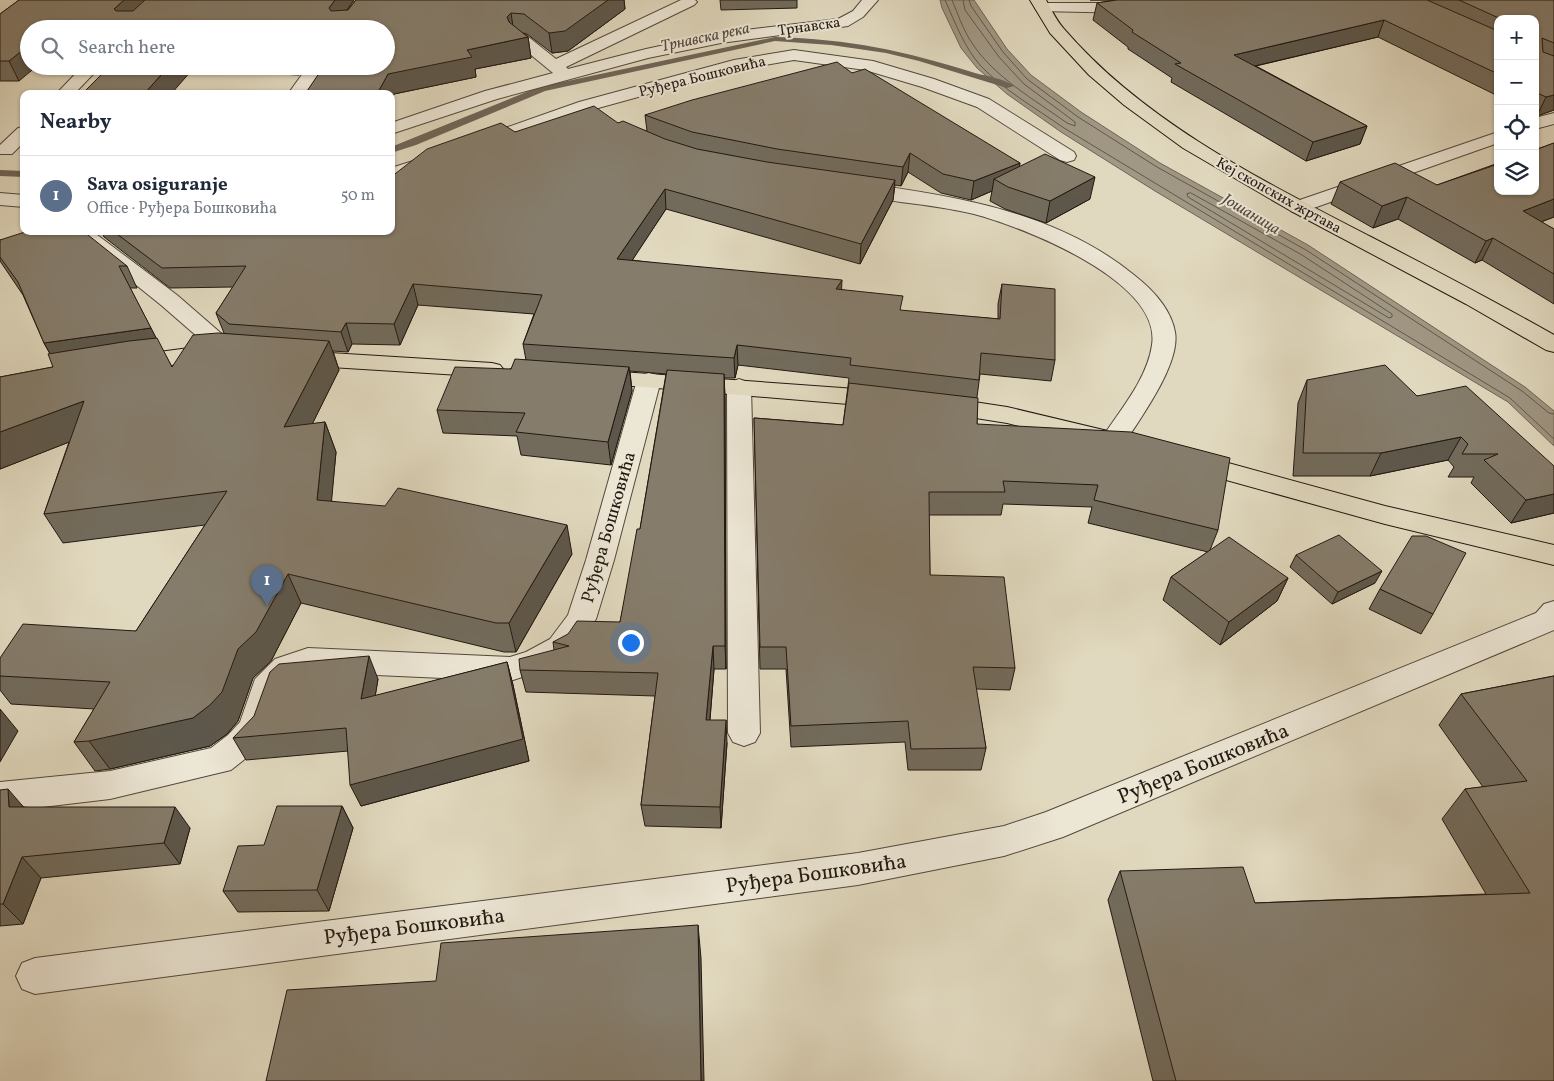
<!DOCTYPE html>
<meta charset="utf-8">
<style>
:root{--surface:#fff;--page:#f2f2f3;--text:#1f2937;--muted:#747a83;--line:#e0e1e3;--accent:#8f2418}
body{margin:0;font-family:Vollkorn,serif;background:var(--page);color:var(--text)}
.controls{position:absolute;right:15px;top:15px;display:grid;overflow:hidden;border-radius:10px;box-shadow:0 1px 4px #0004}
.controls button{width:45px;height:45px;display:grid;place-items:center;padding:0;border:0;border-bottom:1px solid var(--line);background:var(--surface);color:var(--text);font:25px sans-serif}
.you{position:absolute;left:630px;top:642px;width:18px;height:18px;margin:-12px;border:4px solid #fff;border-radius:50%;background:#1a73e8;box-shadow:0 0 0 8px #1a73e833}
.badge{display:grid;place-items:center;width:32px;height:32px;border-radius:50%;background:var(--accent);color:#fff;font-size:16px;font-weight:700}
.pin{position:absolute;translate:-50% -41px;filter:drop-shadow(0 1px 2px #0008)}
.pin::after{content:'';position:absolute;top:26px;width:18px;height:15px;background:inherit;clip-path:polygon(0 0,100% 0,50% 100%)}
.list{margin:0;padding:0;list-style:none}
h2{display:flex;justify-content:space-between;align-items:center;height:65px;margin:0;padding:0 20px;font-size:21px}
h2 small{font-size:16px;font-weight:400;color:var(--muted)}
.list li{display:grid;grid-template-columns:32px 1fr auto;gap:15px;align-items:center;box-sizing:border-box;height:80px;padding:0 20px;border-top:1px solid var(--line)}
.list b{display:block;font-size:19px;white-space:nowrap}
.list p{margin:0;font-size:16px;white-space:nowrap;color:var(--muted)}
.list em{font-size:16px;font-style:normal;color:var(--muted)}
.icon{flex:none;width:28px;height:28px;fill:none;stroke:currentColor;stroke-width:2;stroke-linecap:round;stroke-linejoin:round}
.map{position:relative;flex:none;width:1554px;height:1081px;overflow:hidden}
.search{position:absolute;background:var(--surface);box-shadow:0 1px 4px #0004;left:20px;top:20px;width:375px;height:55px;display:flex;align-items:center;gap:12px;box-sizing:border-box;padding:0 18px;border-radius:28px;color:var(--muted);font-size:19px}
.panel{position:absolute;background:var(--surface);box-shadow:0 1px 4px #0004;left:20px;top:90px;width:375px;height:145px;border-radius:10px}
.map>svg:first-child{display:block}
.water{fill:#a09784;stroke:#6e6456}
.lines{fill:none;stroke-linecap:round;stroke-linejoin:round}
.shore{stroke:#61584a;stroke-width:1}
.stream{fill:#6e6456;fill-rule:evenodd}
.minor-casing{stroke:#52483c;stroke-width:2}
.major-casing{stroke:#221811;stroke-width:2}
.minor{fill:#ece6d5;fill-rule:evenodd}
.major{fill:#e1d9bf;fill-rule:evenodd}
.wall{fill:#726b5c;stroke:#221811}
.shaded-wall{fill:#5d574b;stroke:#221811}
.building{fill:#857c6b;stroke:#221811}
.labels{text-anchor:middle;stroke-width:4;stroke-linejoin:round;paint-order:stroke}
.far-street-label{font-size:15px;fill:#221811;stroke:#ece6d5}
.far-water-label{font-size:16px;font-style:italic;fill:#544b3f;stroke:#ece6d5}
.street-label{font-size:18px;fill:#221811;stroke:#ece6d5}
.near-street-label{font-size:21px;fill:#221811;stroke:#ece6d5}
</style>
<div class="map">
<svg width="1554" height="1081" viewBox="0 0 1554 1081">
<rect width="100%" height="100%" fill="#e1d9bf"/>
<filter id="stains"><feTurbulence type="fractalNoise" baseFrequency=".004" numOctaves="4"/><feColorMatrix values="0 0 0 0 .2 0 0 0 0 .09 0 0 0 0 .02 0 0 0 .5 -.17"/></filter>
<radialGradient id="worn" r=".72"><stop offset=".6" stop-color="#630" stop-opacity="0"/><stop offset="1" stop-color="#630" stop-opacity=".3"/></radialGradient>
<path class="water" d="M940,0H974L1007,49L1031,75L1081,112L1160,163L1308,245L1525,387L1554,411V446L1508,402L1155,191L1061,132L1007,94L977,68L961,48L942,8Z"/>
<g class="lines">
<path class="shore" d="M945,0C955,22 964,47 980,65C1002,89 1037,109 1064,128L1510,398L1554,439
M952,0C958,14 963,30 972,43C994,77 1035,100 1067,123L1075,126V122L1024,84L999,57L965,10L963,0
M969,0L971,6L1003,52L1027,79L1078,117L1157,167L1306,250L1522,391L1549,413L1554,414
M1191,193L1302,255L1392,314V317L1389,318L1188,197L1187,194Z"/>
<path class="stream" d="M775,37C849,39 905,51 975,73C986,76 1005,79 1014,86L1007,88L919,61L886,53L831,45L775,41L545,91L416,145L391,153V147L539,87Z
M0,170L24,171V177L0,176Z"/>
<defs>
<path id="minor" d="M681,0H695L697,2L694,5L566,67L568,69L646,49L721,33L838,19L853,11L862,0H878L863,17L848,26L721,43L648,58L497,99L391,134V123L485,91L553,73L514,41L512,38L514,35H526L556,59Z
M1043,3H1132L1137,5L1140,8L1137,11L1132,13L1038,11L1035,8L1038,5Z
M794,50L873,61L934,79L989,99L1074,152L1076,156L1074,160L1067,162L1060,160L977,107L922,87L865,70L794,60L736,70L591,110L485,148L478,150L471,148L469,144L471,140L579,102L734,60Z
M83,66H101L74,94H56Z
M308,66H325L305,94H288Z
M1554,113V124L1535,129V118Z
M24,127V142L12,154H0V145L18,128Z
M1498,132V143L1305,211L1298,213L1291,211L1288,207L1291,203Z
M435,154L442,156L444,160L442,164L391,180V168Z
M858,183C954,195 1057,212 1134,275C1152,289 1171,309 1175,332C1181,364 1139,420 1122,447L1113,449L1104,447L1100,441C1119,411 1147,380 1152,345C1162,281 1023,227 974,214C934,204 891,203 851,193L848,189L851,185Z
M0,193L24,195V207L0,205Z
M69,231H92L177,295L238,348L242,353L238,358L230,360L222,358L161,305Z
M649,373L657,375L661,380L614,560L596,619L572,655L547,669L510,681L309,672L297,677L280,694L265,737L250,755L231,770L110,799L0,812V782L110,771L211,748L228,735L240,722L255,679L275,659L308,648L510,657L526,652L550,639L568,615L586,560L637,380L641,375Z
M739,379L747,382L751,387L760,733L755,742L744,746L733,742L728,733L727,387L731,382Z
M1554,601V630L1063,837L1004,856L858,885L35,994L22,989L16,976L22,963L35,958L858,853L1004,826L1046,812L1536,613L1544,604Z"/>
<path id="major" d="M1030,0H1046C1051,9 1056,20 1064,29C1145,123 1263,181 1371,237C1433,269 1494,301 1554,335V352L1546,350L1466,304L1291,211L1183,148L1124,105L1089,75L1050,33Z
M215,347L223,349L227,354L223,359L129,370L121,368L117,363L121,358L129,356L189,348Z
M298,351L492,363L500,365L504,370L500,375L492,377L298,365L290,363L286,358L290,353Z
M593,370L884,391L893,394L896,399L893,404L884,407L585,382L581,377L585,372Z
M941,397L1007,407L1112,432L1116,438L1112,444L1103,446L1007,423L932,411L929,405L932,399Z
M1192,453L1385,506L1554,545V565L1385,524L1183,468L1179,462L1183,456Z"/>
</defs>
<use href="#minor" class="minor-casing"/>
<use href="#major" class="major-casing"/>
<use href="#minor" class="minor"/>
<use href="#major" class="major"/>
</g>
<path class="wall" d="M19,0H354L347,10H348L356,0H624L625,9L568,51L552,53L527,34L523,33L528,37L531,58L475,69L476,77L394,94L391,98V94L320,73L318,66H386V29H29L19,81H0V14Z
M720,0H797V8L721,10Z
M1090,0H1554V110L1537,116L1535,115V19H1498V96L1378,37L1256,66L1367,126L1360,144L1306,161L1171,82L1172,78L1128,49V47L1093,20L1097,3L1115,0Z
M110,66H306L299,75Z
M852,73L1020,163L1019,167L1090,199L1046,223L1005,209L990,201L992,191L971,200L941,193L908,172L901,186L895,185L893,200L860,264L666,209L632,260L841,289L902,311L998,319V304L1002,284L1055,360L1051,381L980,374L977,397V424L1218,530L1210,550L1288,578L1277,601L1220,645L1163,600L1171,577L1208,552L1088,523L1092,507L1003,504L1001,515H929L930,575L1015,668L1010,690L976,689L986,748L981,770H908L905,742L791,747L786,669H760L754,418L843,425L849,378L738,365L735,378H724L725,397L726,669H714L710,720L727,743L721,828L645,826L641,805L655,696L526,692L520,670L554,650L553,642L620,622L640,529L666,374L630,371L632,391L611,465L521,455L517,436L443,433L437,410L526,360L523,344L534,314L418,305L400,345L352,344L348,352L333,351L339,370L312,424L325,422L336,452L331,501L572,554L516,652H504L301,603L271,661L253,678L238,721L227,734L210,746L110,769L95,771L74,742L94,709L11,704L0,690V658L136,631L205,525L63,543L44,514L69,442L0,469V377L53,367L50,354L44,343L23,295L0,261V240L60,233L127,266L137,288H130L156,338L172,367L224,333L216,313L233,287L170,288L104,237L101,231H391L515,132L618,123L647,131L645,115Z
M1554,143V217L1541,222L1554,229V304L1482,260L1475,263L1398,219L1373,228L1331,204L1340,182L1437,185Z
M1307,380L1417,396L1554,466V513L1511,523L1471,483L1474,477H1448L1454,467L1448,460L1370,476H1293L1298,403Z
M1296,555L1375,583L1332,604L1290,567Z
M1380,589L1433,614L1421,634L1369,609Z
M507,662L513,685L529,761L361,806L348,751L246,760L233,738L378,679L375,696Z
M1554,676V1081H1153L1108,900L1120,871L1255,903L1486,894L1442,819L1465,789L1483,787L1439,725L1461,694Z
M0,790L24,807L190,828L180,864L41,878L23,924L0,926Z
M342,806L353,828L329,911L238,912L223,891L264,845Z"/>
<path class="shaded-wall" d="M124,0H151L122,29L114,9Z
M335,0H354L334,28L329,8Z
M608,0H624L625,9L568,51L552,53L549,33Z
M511,13L514,33L507,17Z
M1384,20L1378,37L1229,72L1234,55Z
M528,37L531,58L475,69L476,77L394,94L391,98V94H377L388,74L467,50Z
M29,45V66H37L19,81L9,61Z
M169,66H191L192,70L171,94H144Z
M297,66H306L299,75Z
M1554,95V110L1537,116L1546,97Z
M1367,126L1360,144L1306,161L1313,142Z
M910,153L908,172L901,186L903,167Z
M1020,163L1017,181L994,179L992,191L971,200L974,181Z
M1095,177L1090,199L1046,223L1050,201Z
M895,180L893,200L860,264L861,244Z
M665,189L666,209L620,279L617,259Z
M1407,197L1398,219L1373,228L1382,206Z
M1554,199V217L1511,233L1523,211Z
M1493,238L1482,260L1475,263L1486,241Z
M842,280L841,300L836,289Z
M413,284L418,305L400,345L394,324Z
M346,323L352,344L348,352L341,332Z
M151,328L162,350L57,366L44,343Z
M329,341L339,370L296,457L284,427Z
M737,345L738,365L735,378L734,358Z
M629,367L632,391L611,465L608,442Z
M724,374L725,397L726,669L725,646Z
M84,401L100,430L0,469V432Z
M325,422L336,452L329,529L317,500Z
M1461,437L1448,460L1370,476L1381,453Z
M1554,494V513L1511,523L1526,500Z
M567,525L572,554L516,652L509,623Z
M1382,571L1375,583L1332,604L1338,592Z
M288,574L301,603L271,661L253,678L238,721L227,734L210,746L110,769L89,741Z
M1288,578L1277,601L1220,645L1229,622Z
M713,646L714,669L708,742L706,720Z
M369,656L378,679L371,722L361,699Z
M507,662L513,685L529,761L361,806L350,785Z
M0,709L18,731L0,762Z
M726,720L727,743L721,828L720,807Z
M8,789L27,811L9,807Z
M342,806L353,828L329,911L317,890Z
M175,807L190,828L180,864L164,843Z
M22,857L41,878L23,924L3,904Z
M698,925L701,958L704,1081H701Z"/>
<path class="building" d="M19,0H124L114,9L116,11H133L145,0H335L329,8L331,11L348,10L356,0H608L565,31L549,33L524,14L511,13L507,17L509,22L528,37L467,50L472,57L388,74L377,94H305L324,66H386V29H97L59,28L54,29H29V45L9,61H0V14Z
M1117,0H1427L1498,31V74L1384,20L1234,55L1367,126L1313,142L1175,64L1181,63L1132,32L1133,30L1097,3Z
M1459,0H1554V43L1542,38L1543,52L1554,56V95L1546,97L1535,92V19H1501Z
M837,62L852,73L865,69L1020,163L974,181L943,174L910,153L903,167L777,149L692,132L645,115L692,100Z
M110,66H169L144,94H82Z
M594,106L618,123L623,121L665,139L697,149L767,162L895,180L861,244L665,189L617,259L842,280L836,289L903,296L900,310L1000,319L1002,284L1055,289V360L981,353L979,380L850,365L851,358L737,345L734,358L523,344L542,295L413,284L394,324L346,323L341,332L229,324L216,313L246,266L162,268L113,231H391V177L427,149L501,123L515,132Z
M1554,143V199L1523,211L1554,229V274L1493,238L1486,241L1407,197L1382,206L1340,182L1395,163L1437,185L1498,164V191H1535V150Z
M1045,154L1095,177L1050,201L1008,187L994,179Z
M28,231H59L60,233L63,231H83L127,266H119L151,328L44,343L18,282L0,257V240Z
M218,333L329,341L284,427L325,422L317,500L385,506L398,488L567,525L509,623H496L288,574L256,632L238,649L222,692L210,705L193,718L89,741L74,742L110,682L0,676V658L23,624L136,631L227,491L44,514L84,401L0,432V377L53,367L48,354L129,341L157,338L172,367L193,335Z
M515,359L629,367L608,442L516,432L525,413L437,410L455,367L511,369Z
M1385,365L1417,396L1466,386L1554,466V494L1526,500L1484,460L1498,454H1462L1468,444L1461,437L1381,453H1303L1307,380Z
M667,370L724,374L725,646H713L706,720H726L720,807L641,805L658,673L520,670L519,659L569,646L553,642L568,634L577,621L620,622L637,529H640Z
M849,383L978,398L977,424L1131,432L1230,458L1218,530L1094,500L1098,485L1003,481L1005,492H929L930,575L1004,577L1015,668L973,667L986,748L911,749L908,721L791,726L786,647H760L754,418L843,425Z
M1339,535L1382,571L1338,592L1296,555Z
M1412,536H1426L1466,553L1433,614L1380,589Z
M1229,537L1288,578L1229,622L1171,577Z
M369,656L361,699L507,662L523,739L350,785L346,728L233,738L254,716L270,672L279,664Z
M1554,676V1081H1176L1120,871L1243,867L1255,903L1530,893L1465,789L1527,781L1461,694Z
M8,789L9,807H175L164,843L22,857L3,904H0V790Z
M277,806H342L317,890L223,891L238,846L264,845Z
M698,925L701,1081H266L287,990L436,981L441,943Z"/>
<g class="labels">
<g class="far-street-label">
<text transform="translate(809 26) rotate(-8)" y="5">Трнавска</text>
<text transform="translate(702 76) rotate(-14)" y="5">Руђера Бошковића</text>
<text transform="translate(1279 195) rotate(29)" y="5">Кеј скопских жртава</text>
</g>
<g class="far-water-label">
<text transform="translate(705 36) rotate(-12)" y="6">Трнавска река</text>
<text transform="translate(1252 213) rotate(31)" y="6">Јошаница</text>
</g>
<g class="street-label">
<text transform="translate(608 527) rotate(-74)" y="6">Руђера Бошковића</text>
</g>
<g class="near-street-label">
<text transform="translate(1203 763) rotate(-22)" y="7">Руђера Бошковића</text>
<text transform="translate(816 873) rotate(-8)" y="7">Руђера Бошковића</text>
<text transform="translate(414 926) rotate(-7)" y="7">Руђера Бошковића</text>
</g>
</g>
<rect width="100%" height="100%" filter="url(#stains)"/>
<rect width="100%" height="100%" fill="url(#worn)"/>
</svg>
<div class="controls">
<button>+</button>
<button>−</button>
<button><svg class="icon" aria-label="locate" viewBox="0 0 24 24"><circle cx="12" cy="12" r="6"/><path d="M12 2v4M12 18v4M2 12h4M18 12h4"/></svg></button>
<button><svg class="icon" aria-label="layers" viewBox="0 0 24 24"><path d="M12 4l9 5-9 5-9-5zM3 14l9 5 9-5"/></svg></button>
</div>
<div class="you"></div>
<div class="pin badge" style="left:267px;top:606px;background:#5c6f8a">1</div>
<div class="search"><svg class="icon" aria-label="search" viewBox="0 0 24 24"><circle cx="10" cy="10" r="6"/><path d="M15 15l6 6"/></svg>Search here</div>
<section class="panel">
<h2>Nearby<small></small></h2>
<ul class="list">
<li><span class="badge" style="background:#5c6f8a">1</span><div><b>Sava osiguranje</b><p>Office · Руђера Бошковића</p></div><em>50 m</em></li>
</ul>
</section>
</div>
